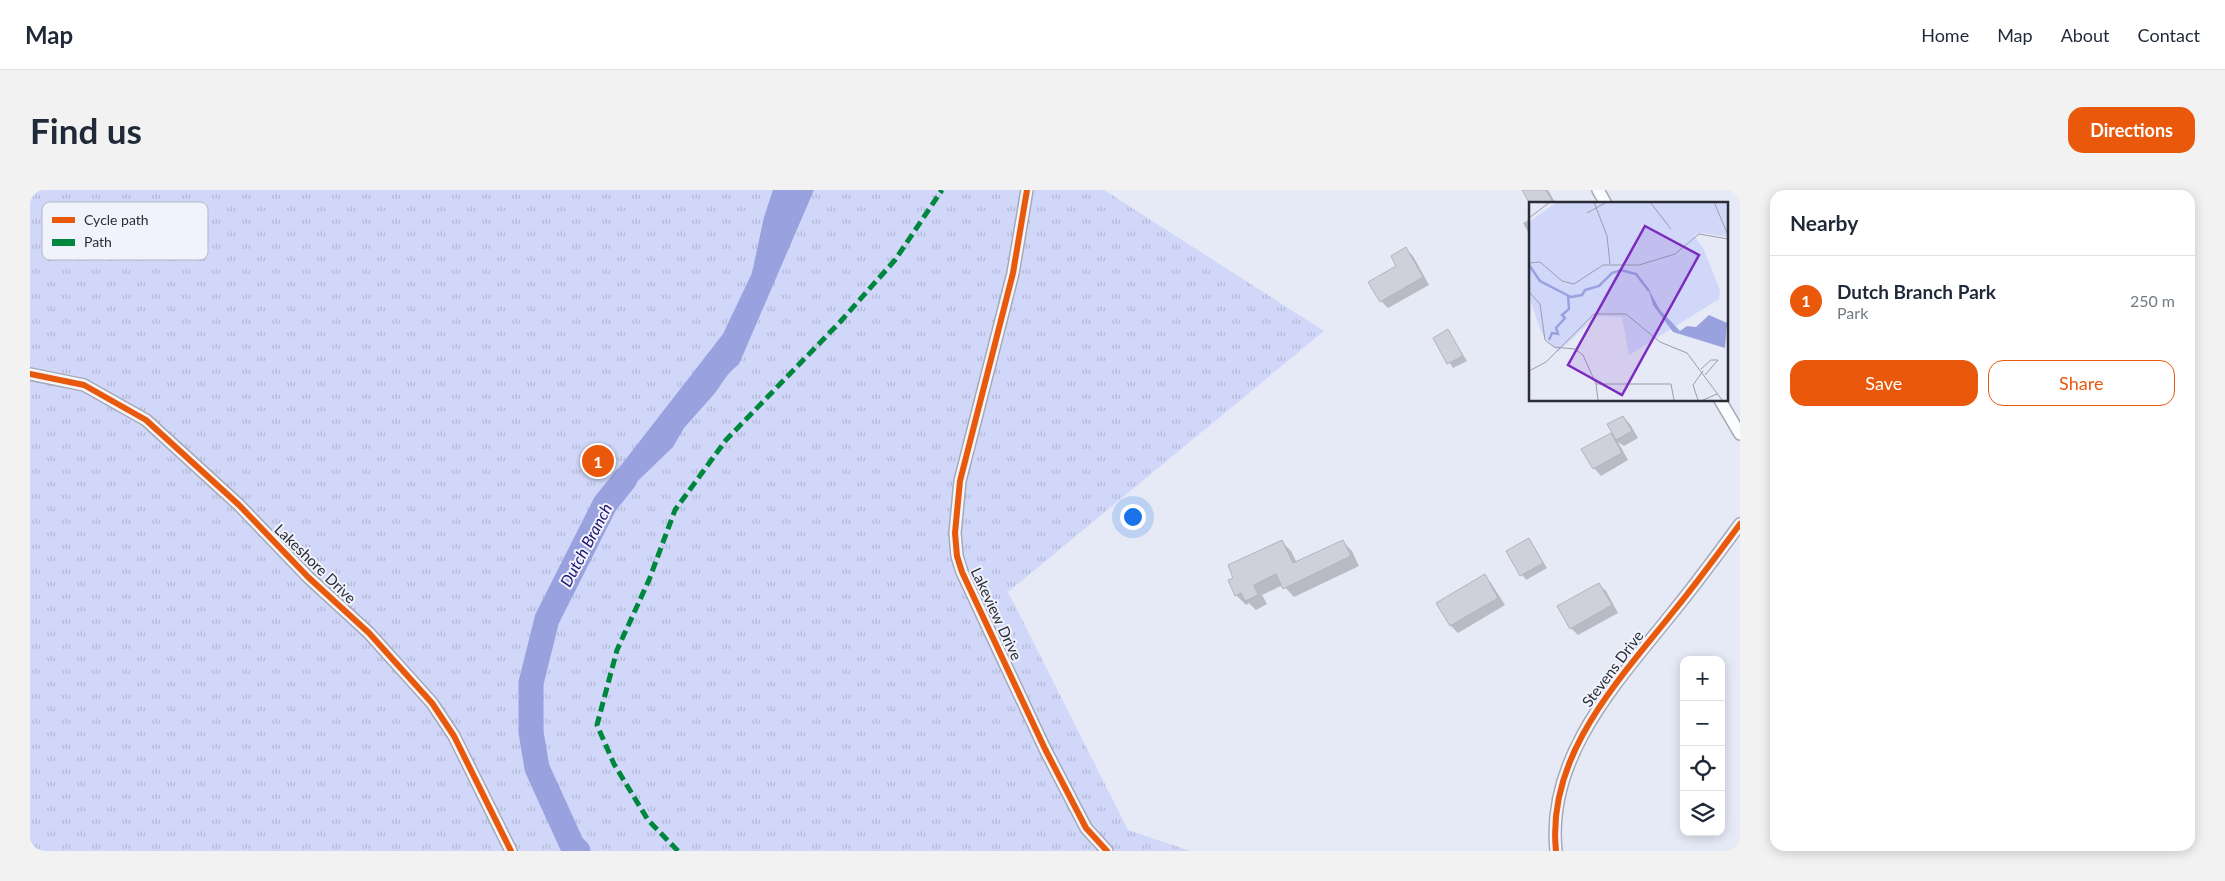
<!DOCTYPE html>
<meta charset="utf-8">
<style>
:root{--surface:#fff;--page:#f2f2f3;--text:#1f2937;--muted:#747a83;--line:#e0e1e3;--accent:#ea580c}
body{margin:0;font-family:Lato,sans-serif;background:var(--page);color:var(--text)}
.controls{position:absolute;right:15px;bottom:15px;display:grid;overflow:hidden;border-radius:10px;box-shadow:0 2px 12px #0003}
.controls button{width:45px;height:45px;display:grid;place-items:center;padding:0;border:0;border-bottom:1px solid var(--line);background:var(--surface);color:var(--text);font:25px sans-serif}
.you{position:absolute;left:1102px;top:326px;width:18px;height:18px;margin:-12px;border:4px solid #fff;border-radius:50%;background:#1a73e8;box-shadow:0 0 0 8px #1a73e833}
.badge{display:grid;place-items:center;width:32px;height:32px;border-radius:50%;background:var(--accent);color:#fff;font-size:16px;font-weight:700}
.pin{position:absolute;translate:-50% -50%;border:2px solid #fff;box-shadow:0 1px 5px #0006}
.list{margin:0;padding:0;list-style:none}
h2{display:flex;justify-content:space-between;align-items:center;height:65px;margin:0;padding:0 20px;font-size:21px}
h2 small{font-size:16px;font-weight:400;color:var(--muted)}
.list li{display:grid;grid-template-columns:32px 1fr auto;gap:15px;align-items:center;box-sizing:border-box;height:90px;padding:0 20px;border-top:1px solid var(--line)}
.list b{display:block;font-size:19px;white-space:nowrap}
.list p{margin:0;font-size:16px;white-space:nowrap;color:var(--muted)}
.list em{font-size:16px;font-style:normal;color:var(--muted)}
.actions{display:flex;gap:10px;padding:15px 20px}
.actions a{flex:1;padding:11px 0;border:1px solid var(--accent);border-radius:15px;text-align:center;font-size:18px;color:var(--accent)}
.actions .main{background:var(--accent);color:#fff}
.icon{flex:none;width:28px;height:28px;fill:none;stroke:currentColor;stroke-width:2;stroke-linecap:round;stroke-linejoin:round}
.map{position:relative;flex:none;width:1710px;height:661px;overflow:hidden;border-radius:15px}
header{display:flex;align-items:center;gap:30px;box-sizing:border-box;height:70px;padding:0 25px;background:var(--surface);border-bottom:1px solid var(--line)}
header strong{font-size:24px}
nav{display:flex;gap:28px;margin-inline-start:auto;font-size:18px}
.intro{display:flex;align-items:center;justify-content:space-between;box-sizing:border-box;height:120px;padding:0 30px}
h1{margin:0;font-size:35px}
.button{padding:12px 22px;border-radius:15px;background:var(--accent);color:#fff;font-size:18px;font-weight:700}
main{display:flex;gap:30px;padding:0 30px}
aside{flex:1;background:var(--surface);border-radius:15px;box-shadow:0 2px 12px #0003}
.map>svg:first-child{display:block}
.park{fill:url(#park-tufts)}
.water{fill:#99a2df}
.shadow{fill:#0003}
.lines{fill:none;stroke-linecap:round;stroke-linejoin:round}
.river{stroke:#99a2df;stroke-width:25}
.building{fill:#ced0da;stroke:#b1b3bd}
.minor-casing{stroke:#a6a9b3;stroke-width:14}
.minor{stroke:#fbfcfe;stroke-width:11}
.quiet{stroke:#00873e;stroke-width:5;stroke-dasharray:10 5;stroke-linecap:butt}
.cycleway-casing{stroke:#f0f2fc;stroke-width:9}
.cycleway{stroke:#e8590c;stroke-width:6}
.labels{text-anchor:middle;stroke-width:4;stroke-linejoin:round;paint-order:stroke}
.street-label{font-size:15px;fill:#2b2d36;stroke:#f0f2fc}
.water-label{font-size:16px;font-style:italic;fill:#1e1173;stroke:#f0f2fc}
.inset-river{fill:none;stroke:#99a2df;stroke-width:2.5}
.inset-road{fill:none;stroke:#9b9ea9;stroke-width:1}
.view{fill:#7b2cbf;fill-opacity:0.15;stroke:#7b2cbf;stroke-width:2.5}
.inset-edge{fill:none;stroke:#2b2d36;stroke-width:2.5}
.key{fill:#f0f2fc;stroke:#b5b7c1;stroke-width:1}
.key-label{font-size:14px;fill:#2b2d36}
</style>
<header>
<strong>Map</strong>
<nav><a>Home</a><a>Map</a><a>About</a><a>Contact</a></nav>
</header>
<div class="intro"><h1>Find us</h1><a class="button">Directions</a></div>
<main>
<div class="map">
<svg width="1710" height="661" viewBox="0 0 1710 661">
<defs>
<pattern id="park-tufts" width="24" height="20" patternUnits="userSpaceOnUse" patternTransform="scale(1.25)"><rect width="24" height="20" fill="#d0d7f9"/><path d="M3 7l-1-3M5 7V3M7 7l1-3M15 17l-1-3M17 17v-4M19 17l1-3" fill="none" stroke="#b3b9d6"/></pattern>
</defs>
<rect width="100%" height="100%" fill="#e6e9f6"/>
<path class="park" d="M0,0H1074L1294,141L978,402L1098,640L1160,661H0Z"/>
<path class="water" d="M743,0H784L709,174L699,183L685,203L654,238L643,257L588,310L575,314L569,307L585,283L693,144L722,83L734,27Z"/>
<path class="shadow" d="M1496,0H1518L1526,14H1501Z
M1500,29V46L1493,33Z
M1376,59L1383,66L1399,95L1358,118L1351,111Z
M1418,141L1437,171L1423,178L1404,148Z
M1593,227L1600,234L1608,248L1594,256L1588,252L1598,270L1571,286L1564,278L1581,244L1586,249Z
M1499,349L1517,378L1496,390L1477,362Z
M1251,351L1261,361L1267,373L1312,351L1322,361L1329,376L1264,407L1253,395L1232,405L1237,414L1226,420L1219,413L1216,415L1206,405Z
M1454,386L1461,393L1475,415L1428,443L1421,436L1408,413Z
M1568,394L1576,401L1588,423L1548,445L1541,438Z"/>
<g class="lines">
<path class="river" d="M548,661L542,655L507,578L501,542V493L517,429L575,314L595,289"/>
</g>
<path class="building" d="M1492,0H1516L1524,14H1500Z
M1376,57L1393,87L1350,112L1338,92L1366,76L1361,66Z
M1418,139L1433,166L1417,174L1403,148Z
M1593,226L1602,241L1586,250L1577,234Z
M1581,243L1592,263L1563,279L1551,259Z
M1499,348L1513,373L1490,386L1476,361Z
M1252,350L1263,373L1313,350L1321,366L1253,399L1246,384L1224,395L1228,405L1215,411L1211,403L1205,406L1198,390L1203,388L1198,375Z
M1455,384L1468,408L1420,436L1406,413Z
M1569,393L1582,415L1540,439L1527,416Z"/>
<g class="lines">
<defs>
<path id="minor" d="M997,0L983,83L930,291L925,343L927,366L932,382L1015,559L1056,638L1077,661
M1568,0L1576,14
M0,184L54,195L116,230L209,315L278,387L339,443L402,513L424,546L481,661
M1690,210L1710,244
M1526,661C1516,566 1588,491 1643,422C1666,394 1688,364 1710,334"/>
</defs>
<use href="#minor" class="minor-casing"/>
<use href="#minor" class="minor"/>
<path class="quiet" d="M648,661L618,630L584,574L567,535L587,460L619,390L645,320L696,250L810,132L865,70L912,0"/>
<defs>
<path id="cycleway" d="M997,0L983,83L930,291L925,343L927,366L932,382L1015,559L1056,638L1077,661
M0,184L54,195L116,230L209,315L278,387L339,443L402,513L424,546L481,661
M1526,661C1516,566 1588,491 1643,422C1666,394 1688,364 1710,334"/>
</defs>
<use href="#cycleway" class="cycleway-casing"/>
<use href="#cycleway" class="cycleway"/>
</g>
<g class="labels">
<g class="street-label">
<text transform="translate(285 374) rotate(44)" y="5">Lakeshore Drive</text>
<text transform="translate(966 424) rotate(65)" y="5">Lakeview Drive</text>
<text transform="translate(1583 479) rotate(-53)" y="5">Stevens Drive</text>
</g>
<g class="water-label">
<text transform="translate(556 355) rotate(-62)" y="6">Dutch Branch</text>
</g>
</g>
<g transform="translate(1499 12)">
<rect width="199" height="199" fill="#e6e9f6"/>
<path d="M28,0H199V35L174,31L165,33L174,46L191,88L190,97L100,153L93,115L68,114L29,150L13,132L0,95V20Z" fill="#d0d7f9"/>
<path d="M119,86L131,108L151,129L158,124L167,125L180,113L198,121L196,146L144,130L124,103Z" fill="#99a2df"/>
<path class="inset-river" d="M0,63L11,79L42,95L53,93L56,88L70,84L83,71L92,68L107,72L120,89M20,138L23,131L29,132L27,126L36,116L33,113L40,107L39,93"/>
<path class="inset-road" d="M65,0L78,34L81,62M121,0L142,27M185,0L199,33M58,11L78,0M0,16L21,0M0,61L11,60L33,79L45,82L74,63H110L146,52L170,32L199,37M0,90L11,102L16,138L25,145L46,147L54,153L67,182L69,198M172,167L182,158H189L176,173M0,169L17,160L65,112H97L131,140L158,151L193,198M67,182H142L145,198M169,198L164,183L174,169M174,198L188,192"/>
<path class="view" d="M116,24L170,53L93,193L39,163Z"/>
<rect width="199" height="199" class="inset-edge"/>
</g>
<rect x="12" y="12" width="166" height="58" rx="8" class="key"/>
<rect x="22" y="27" width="23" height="6" fill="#e8590c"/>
<rect x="22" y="49" width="23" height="7" fill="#00873e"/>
<g class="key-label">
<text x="54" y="35">Cycle path</text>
<text x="54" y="57">Path</text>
</g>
</svg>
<div class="controls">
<button>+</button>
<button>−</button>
<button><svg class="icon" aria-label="locate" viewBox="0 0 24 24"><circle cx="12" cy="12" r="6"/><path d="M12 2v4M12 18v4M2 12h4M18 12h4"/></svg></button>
<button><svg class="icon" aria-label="layers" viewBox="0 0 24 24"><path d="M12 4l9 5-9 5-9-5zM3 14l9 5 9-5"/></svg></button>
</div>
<div class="you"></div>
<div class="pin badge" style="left:568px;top:271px">1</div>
</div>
<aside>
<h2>Nearby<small></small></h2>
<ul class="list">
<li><span class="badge">1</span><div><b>Dutch Branch Park</b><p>Park</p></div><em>250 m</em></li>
</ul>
<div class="actions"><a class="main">Save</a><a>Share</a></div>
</aside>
</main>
